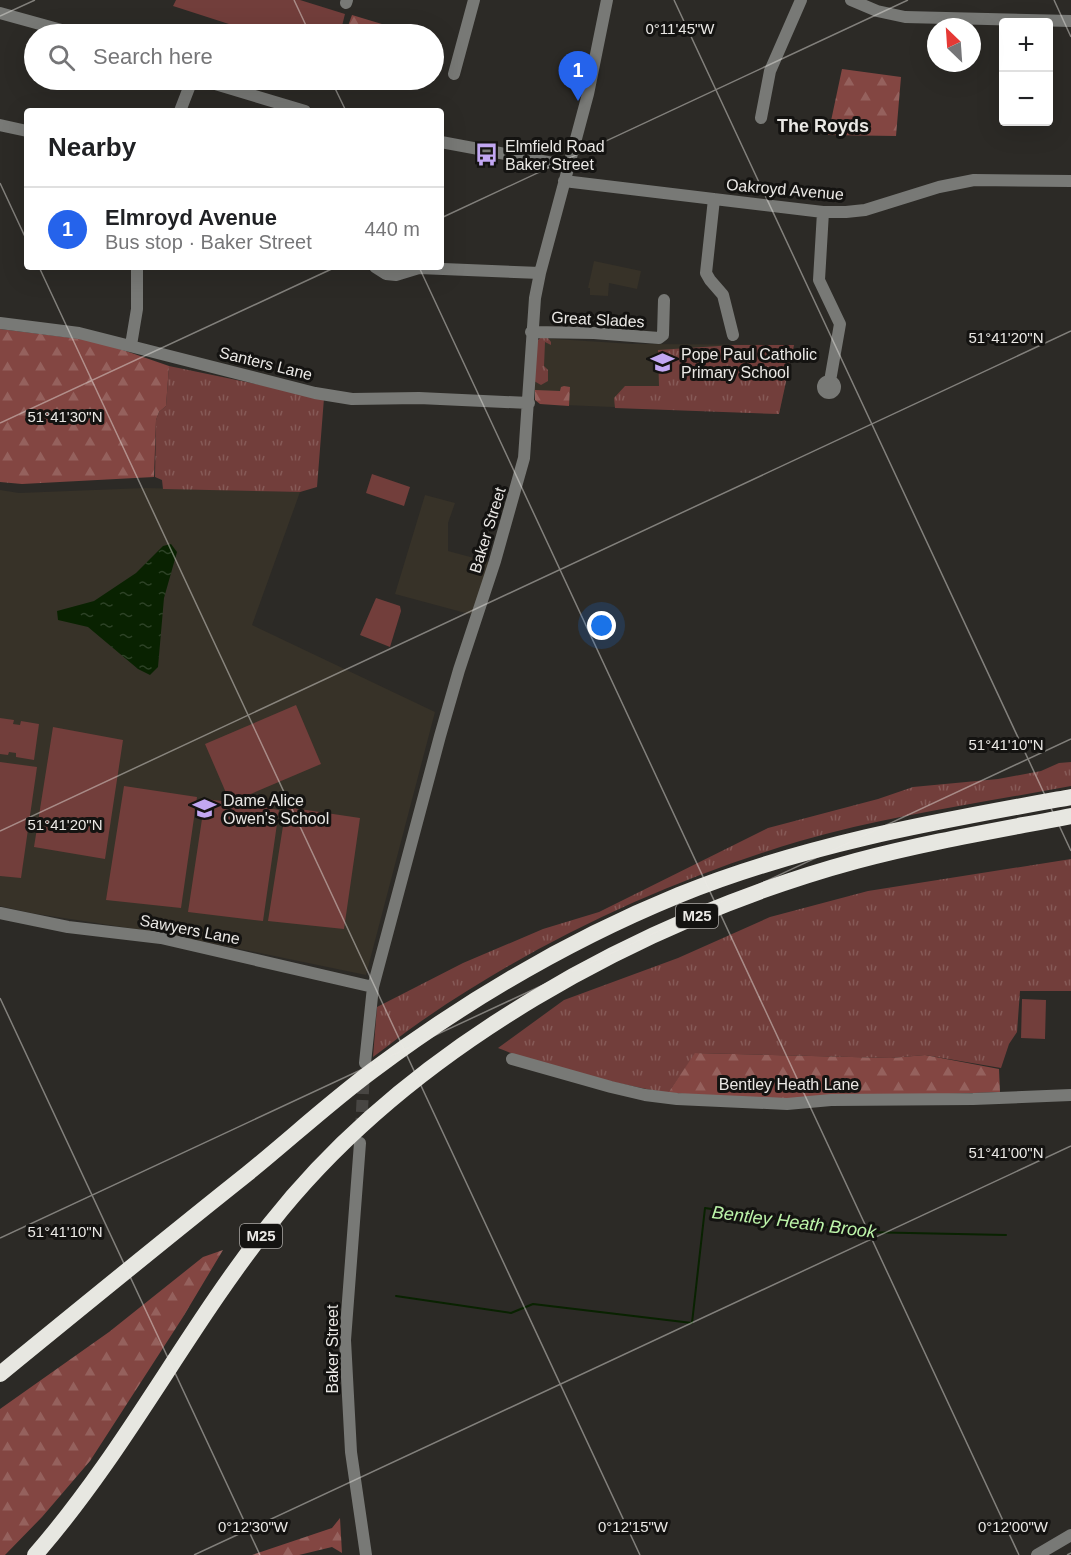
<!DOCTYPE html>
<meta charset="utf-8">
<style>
:root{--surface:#fff;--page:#f2f2f2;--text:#202124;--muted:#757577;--line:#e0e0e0;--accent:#2563eb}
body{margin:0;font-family:Arial,sans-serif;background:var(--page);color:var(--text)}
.controls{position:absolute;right:18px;top:18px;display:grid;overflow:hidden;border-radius:6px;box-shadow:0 6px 24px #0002}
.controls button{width:54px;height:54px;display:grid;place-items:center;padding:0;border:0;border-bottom:2px solid var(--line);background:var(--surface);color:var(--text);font:30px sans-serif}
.compass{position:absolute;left:927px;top:18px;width:54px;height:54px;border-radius:50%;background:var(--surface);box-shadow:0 6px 24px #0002;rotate:335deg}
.you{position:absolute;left:602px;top:626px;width:21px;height:21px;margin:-15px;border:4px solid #fff;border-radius:50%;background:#1a73e8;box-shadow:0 0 0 9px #1a73e833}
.badge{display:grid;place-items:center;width:39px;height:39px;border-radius:50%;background:var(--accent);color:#fff;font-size:20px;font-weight:700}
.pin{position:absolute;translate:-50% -50px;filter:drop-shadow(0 2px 3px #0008)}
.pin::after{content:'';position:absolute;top:32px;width:21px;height:18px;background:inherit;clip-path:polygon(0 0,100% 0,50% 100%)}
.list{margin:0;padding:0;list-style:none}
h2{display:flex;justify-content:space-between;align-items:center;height:78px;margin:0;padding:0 24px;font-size:26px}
h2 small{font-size:20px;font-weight:400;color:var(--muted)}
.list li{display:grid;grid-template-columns:39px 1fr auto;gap:18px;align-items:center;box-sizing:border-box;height:84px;padding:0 24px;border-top:2px solid var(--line)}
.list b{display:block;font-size:22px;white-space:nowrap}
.list p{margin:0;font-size:20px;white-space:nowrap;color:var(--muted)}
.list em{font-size:20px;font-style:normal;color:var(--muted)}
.icon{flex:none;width:33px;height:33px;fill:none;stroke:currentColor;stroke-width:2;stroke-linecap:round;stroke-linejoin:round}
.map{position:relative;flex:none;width:1071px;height:1555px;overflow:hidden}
.search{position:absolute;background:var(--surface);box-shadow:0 6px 24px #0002;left:24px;top:24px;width:420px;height:66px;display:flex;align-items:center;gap:15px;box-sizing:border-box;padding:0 21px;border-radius:33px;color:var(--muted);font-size:22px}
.panel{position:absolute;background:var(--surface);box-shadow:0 6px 24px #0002;left:24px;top:108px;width:420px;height:162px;border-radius:6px}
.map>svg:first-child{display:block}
.built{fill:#373228}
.grass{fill:url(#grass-tufts)}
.forest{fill:url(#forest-firs)}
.garden{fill:#723e3b}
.water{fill:url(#water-ripples)}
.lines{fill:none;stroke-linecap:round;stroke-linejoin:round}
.stream{stroke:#092201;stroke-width:2}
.minor-tunnel{stroke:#484643;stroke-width:12;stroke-dasharray:12 6;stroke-linecap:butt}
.minor{stroke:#787976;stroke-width:12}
.highway{stroke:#e7e7e1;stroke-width:16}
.ticks{fill:none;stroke:#eae8e5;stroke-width:1.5;stroke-opacity:0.45}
.labels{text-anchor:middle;stroke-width:6;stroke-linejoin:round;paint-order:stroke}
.shield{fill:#141311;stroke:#aaa8a5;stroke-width:1.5}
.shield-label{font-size:15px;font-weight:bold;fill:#eae8e5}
.poi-label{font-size:16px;fill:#eae8e5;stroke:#141311;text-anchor:start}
.street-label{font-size:16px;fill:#eae8e5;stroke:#141311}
.neighbourhood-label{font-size:18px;font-weight:bold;fill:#eae8e5;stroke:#141311}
.water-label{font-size:18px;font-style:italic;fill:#bcf4a9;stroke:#141311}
.ticks-label{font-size:15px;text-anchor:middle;fill:#eae8e5;stroke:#141311;stroke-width:6;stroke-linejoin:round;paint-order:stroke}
</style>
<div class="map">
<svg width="1071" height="1555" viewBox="0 0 1071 1555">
<defs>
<pattern id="grass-tufts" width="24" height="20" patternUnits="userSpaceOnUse" patternTransform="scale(1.5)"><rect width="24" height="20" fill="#723e3b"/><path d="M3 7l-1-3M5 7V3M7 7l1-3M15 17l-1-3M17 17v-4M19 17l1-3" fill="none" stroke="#865a57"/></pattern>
<pattern id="forest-firs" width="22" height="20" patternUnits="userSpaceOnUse" patternTransform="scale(1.5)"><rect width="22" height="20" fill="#834642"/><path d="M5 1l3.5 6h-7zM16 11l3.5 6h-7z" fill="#95615d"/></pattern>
<pattern id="water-ripples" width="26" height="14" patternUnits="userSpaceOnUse" patternTransform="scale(1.5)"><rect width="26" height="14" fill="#092201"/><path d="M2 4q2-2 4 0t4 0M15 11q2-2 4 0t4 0" fill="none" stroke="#2d4226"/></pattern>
</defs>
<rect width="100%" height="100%" fill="#2c2a26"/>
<path class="built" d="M594,261L641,271L637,289L609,283L608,296L590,295V288H588Z
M540,338L633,344L794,345L779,414L540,404L535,400L534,381Z
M145,488L300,492L252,625L435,712L366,975L168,934L31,913L0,906V490L19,493Z
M425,495L455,503L448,523V551L489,562L473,615L395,594Z"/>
<path class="grass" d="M540,338H548L551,342V345L545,342L544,366L548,370V381L541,385L534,381L537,341Z
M734,345H794L779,414L615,408L614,398L625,386H659L658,350Z
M169,366L324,398L317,487L300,492L163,489L162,480L155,477L156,420L159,412L166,406Z
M1071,762V786C981,803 888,816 800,841C666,881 535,942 420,1022C404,1033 388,1046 373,1057L377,1007L463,963L543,929L599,912L768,828L878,799L913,787L998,779L1041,771L1059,763Z
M1071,859V991H1020L1017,1032L1009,1044L1001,1068L925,1055L891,1058L696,1053L668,1093C610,1082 553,1070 498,1048L564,1000L678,958L770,917L868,891Z"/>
<path class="forest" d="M352,15L415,34H345Z
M842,69L901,77L896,136L828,135Z
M0,329L97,341L169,366L166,406L159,412L156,420L154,477L22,484L0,482Z
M564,386L570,387L569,406L540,404L535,400V390L560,391L561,387Z
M695,1053L891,1058L925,1055L999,1069L1000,1092L790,1100L668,1093Z
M223,1250L183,1317L90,1461L42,1517L5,1555H0V1409L109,1332L203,1257Z
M340,1518L342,1553L332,1547L299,1555H252L332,1528Z"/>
<path class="garden" d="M176,0H300L345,14L340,34H260L173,6Z
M372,474L410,487L404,506L366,493Z
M376,598L400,606L401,611L390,647L360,635Z
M296,705L321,764L232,802L279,810L263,921L188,912L205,799L230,802L205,744Z
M0,718L14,720L13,724L20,725L21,721L39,724L34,760L16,757V753L9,752L8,755L0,754Z
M53,727L123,740L105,859L34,847Z
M0,762L37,767L21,878L0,876Z
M124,786L197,797L181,908L106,900Z
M286,807L360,818L344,929L268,921Z
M1022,999L1046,1000L1045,1039L1021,1038Z"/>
<path class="water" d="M171,544L177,552L164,598L158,667L150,675L138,669L88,627L58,620L57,611L94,601L136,573L163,546Z"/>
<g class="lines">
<path class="stream" d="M396,1296L511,1313L533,1304L692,1323L705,1208L861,1232L1006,1235"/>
<path class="minor-tunnel" d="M361,1130L364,1072"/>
<path class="minor" d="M851,0L877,11L905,17L1071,21
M346,3L347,0
M0,13L76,34
M454,74L474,0
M202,80L305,111
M180,111L192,80
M761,118L770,71L801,0
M0,125L27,131
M441,142L569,166
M564,181L823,212H846L865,210L939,187L974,180L1071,181
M714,199L706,273L710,280L723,295L733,335
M823,212L819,280L840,324L830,381
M375,267L386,274L396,275L419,268L540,273
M0,323L79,333L315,393L352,399L419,398L529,403
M531,332L594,333L659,338L663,335L664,300
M131,345L137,309V267
M823 387a6 6 0 1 1 12 0a6 6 0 1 1-12 0Z
M0,913L68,927L161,938L373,987
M512,1059L611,1087L645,1095L677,1099L787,1104L831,1100L973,1099L1071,1095
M365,1063L373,987L440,736L459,670L495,561L524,458L535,298L540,273L588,94L607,0
M360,1143L345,1340L351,1452L366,1555
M1037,1555L1071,1535"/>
<path class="highway" d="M0,1374C82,1307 164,1240 247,1174C289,1140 329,1103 372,1071C467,1000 569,940 679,895C805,844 938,821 1071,797
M35,1555C125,1452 186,1330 270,1224C408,1048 642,919 856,861C927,842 999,830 1071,816"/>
</g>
<path class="ticks" d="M294,0L310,34M674,0L1071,851M1054,0L1071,37M0,16L35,0M331,80L346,111M0,183L27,241M441,218L908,0M39,267L640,1555M419,267L1019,1555M0,423L336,267M0,831L1071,331M0,998L260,1555M0,1238L1071,739M194,1555L1071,1146M1067,1555L1071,1553"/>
<defs>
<symbol id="bus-bare" viewBox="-9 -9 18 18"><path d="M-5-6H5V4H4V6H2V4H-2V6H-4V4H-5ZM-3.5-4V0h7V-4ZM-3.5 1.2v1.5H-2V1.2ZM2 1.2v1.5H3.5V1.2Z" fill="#c2a7f2" stroke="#141311" stroke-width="2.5" paint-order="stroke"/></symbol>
<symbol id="school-bare" viewBox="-9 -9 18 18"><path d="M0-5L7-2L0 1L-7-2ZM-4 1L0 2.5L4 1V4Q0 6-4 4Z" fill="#c2a7f2" stroke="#141311" stroke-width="2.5" paint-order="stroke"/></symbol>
</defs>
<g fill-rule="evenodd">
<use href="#bus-bare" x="470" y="138" width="33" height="33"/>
<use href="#school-bare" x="646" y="346" width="33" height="33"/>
<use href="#school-bare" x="188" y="792" width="33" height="33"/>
</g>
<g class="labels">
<g class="shield">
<rect x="676" y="904" width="42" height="24" rx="4.5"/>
<rect x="240" y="1224" width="42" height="24" rx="4.5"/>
</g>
<g class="shield-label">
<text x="697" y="921">M25</text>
<text x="261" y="1241">M25</text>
</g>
<g class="poi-label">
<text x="505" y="152">Elmfield Road<tspan x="505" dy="18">Baker Street</tspan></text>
<text x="681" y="360">Pope Paul Catholic<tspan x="681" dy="18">Primary School</tspan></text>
<text x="223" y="806">Dame Alice<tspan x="223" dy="18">Owen's School</tspan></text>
</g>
<g class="street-label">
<text transform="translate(785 189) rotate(5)" y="6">Oakroyd Avenue</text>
<text transform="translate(598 319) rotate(3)" y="6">Great Slades</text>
<text transform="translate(266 363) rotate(14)" y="6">Santers Lane</text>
<text transform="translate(487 530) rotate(-73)" y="6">Baker Street</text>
<text transform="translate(190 929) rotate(11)" y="6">Sawyers Lane</text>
<text x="789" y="1090">Bentley Heath Lane</text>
<text transform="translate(332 1349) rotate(-90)" y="6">Baker Street</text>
</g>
<g class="neighbourhood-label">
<text x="823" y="132">The Royds</text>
</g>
<g class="water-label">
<text transform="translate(794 1222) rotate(7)" y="6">Bentley Heath Brook</text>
</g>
</g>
<g class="ticks-label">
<text x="680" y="34">0°11'45"W</text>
<text x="1006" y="343">51°41'20"N</text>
<text x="65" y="422">51°41'30"N</text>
<text x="1006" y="750">51°41'10"N</text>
<text x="65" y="830">51°41'20"N</text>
<text x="1006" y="1158">51°41'00"N</text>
<text x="65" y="1237">51°41'10"N</text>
<text x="253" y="1532">0°12'30"W</text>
<text x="633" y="1532">0°12'15"W</text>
<text x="1013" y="1532">0°12'00"W</text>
</g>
</svg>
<div class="controls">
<button>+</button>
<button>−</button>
</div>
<svg class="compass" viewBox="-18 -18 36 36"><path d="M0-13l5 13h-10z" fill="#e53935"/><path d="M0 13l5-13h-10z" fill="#757577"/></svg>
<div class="you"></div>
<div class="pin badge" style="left:578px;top:101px">1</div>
<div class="search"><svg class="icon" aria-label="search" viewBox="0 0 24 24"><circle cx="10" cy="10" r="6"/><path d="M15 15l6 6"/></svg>Search here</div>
<section class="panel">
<h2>Nearby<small></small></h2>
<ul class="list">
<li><span class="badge">1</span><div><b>Elmroyd Avenue</b><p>Bus stop · Baker Street</p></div><em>440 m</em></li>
</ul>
</section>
</div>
